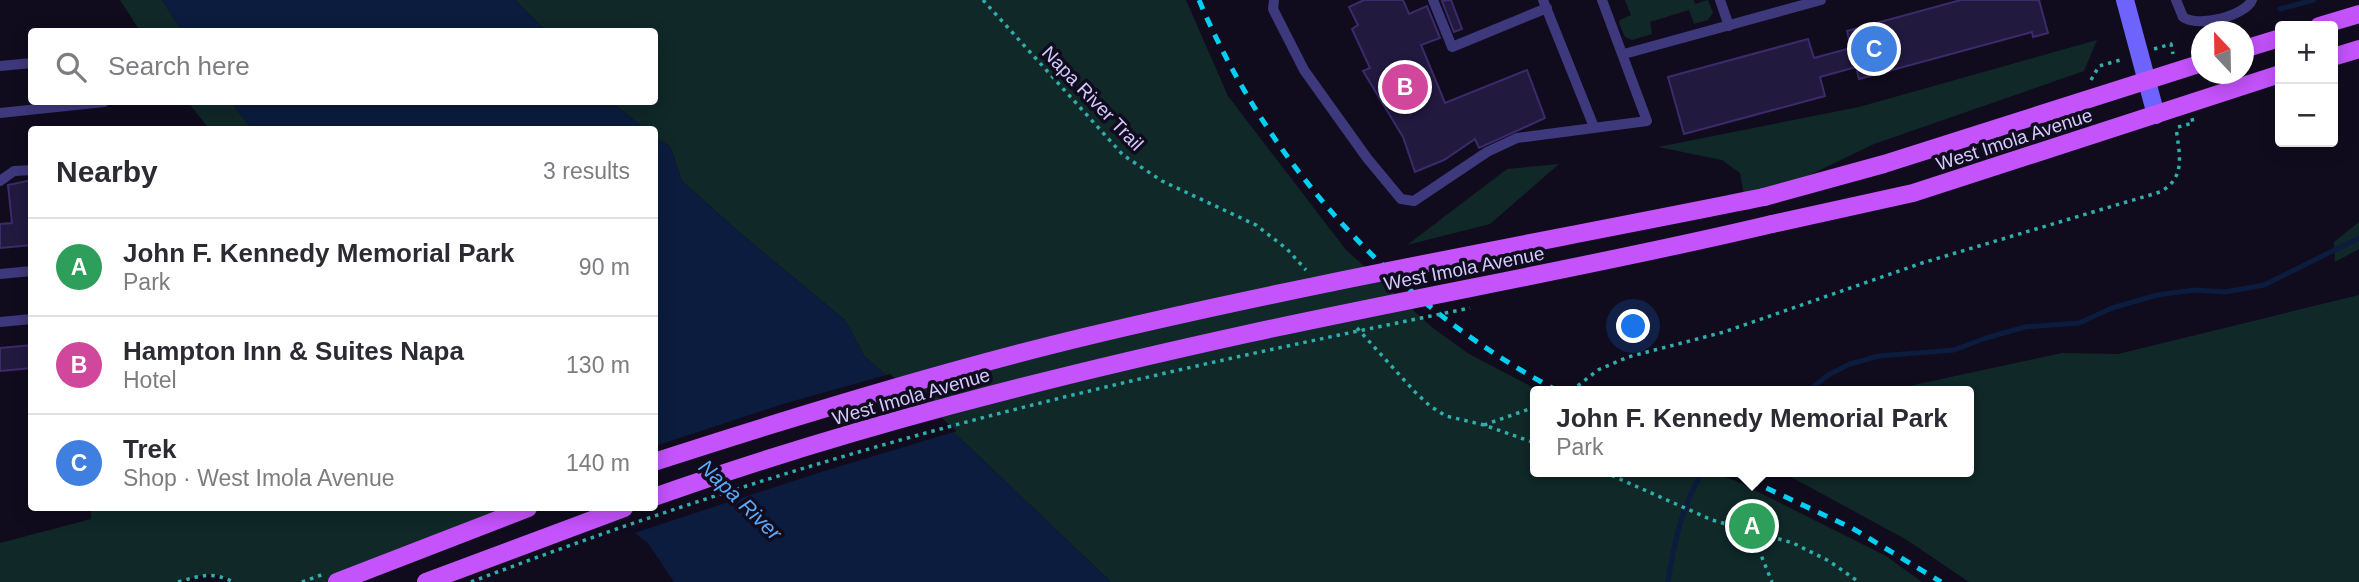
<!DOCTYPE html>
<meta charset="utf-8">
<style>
:root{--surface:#fff;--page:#f7f7f7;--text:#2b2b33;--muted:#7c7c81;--line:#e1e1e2;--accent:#197488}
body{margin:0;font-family:Arial,sans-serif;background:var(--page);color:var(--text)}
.controls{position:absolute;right:21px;top:21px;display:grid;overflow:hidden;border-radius:7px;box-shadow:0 4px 18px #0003}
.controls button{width:63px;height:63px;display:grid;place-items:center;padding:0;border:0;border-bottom:2px solid var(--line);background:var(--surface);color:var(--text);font:35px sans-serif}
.compass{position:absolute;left:2191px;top:21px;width:63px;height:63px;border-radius:50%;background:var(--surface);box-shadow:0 4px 18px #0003;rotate:338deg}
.you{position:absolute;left:1634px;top:327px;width:24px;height:24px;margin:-18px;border:5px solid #fff;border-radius:50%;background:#1a73e8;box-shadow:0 0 0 10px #1a73e833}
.badge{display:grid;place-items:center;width:46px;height:46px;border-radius:50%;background:var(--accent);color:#fff;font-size:23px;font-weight:700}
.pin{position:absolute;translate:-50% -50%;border:4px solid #fff;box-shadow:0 2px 7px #0006}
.popup{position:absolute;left:1530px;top:386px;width:444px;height:91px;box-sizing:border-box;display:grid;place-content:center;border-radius:7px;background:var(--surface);filter:drop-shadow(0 2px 5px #0005);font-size:23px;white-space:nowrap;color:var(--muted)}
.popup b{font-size:26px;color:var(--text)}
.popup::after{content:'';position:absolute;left:50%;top:100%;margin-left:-14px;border:14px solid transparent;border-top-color:var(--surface)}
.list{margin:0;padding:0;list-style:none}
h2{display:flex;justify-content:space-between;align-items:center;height:91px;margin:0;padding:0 28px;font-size:30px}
h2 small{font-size:23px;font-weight:400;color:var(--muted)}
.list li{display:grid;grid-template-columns:46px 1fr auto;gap:21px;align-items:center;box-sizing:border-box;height:98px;padding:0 28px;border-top:2px solid var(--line)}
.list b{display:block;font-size:26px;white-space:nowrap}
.list p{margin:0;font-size:23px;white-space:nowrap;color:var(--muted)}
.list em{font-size:23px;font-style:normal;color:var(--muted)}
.icon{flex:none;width:38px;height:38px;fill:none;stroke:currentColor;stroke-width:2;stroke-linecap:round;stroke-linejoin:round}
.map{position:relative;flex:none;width:2359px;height:582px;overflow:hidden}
.search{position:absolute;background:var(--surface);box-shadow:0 4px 18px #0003;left:28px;top:28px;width:630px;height:77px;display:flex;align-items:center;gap:18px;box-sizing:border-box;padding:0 24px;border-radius:7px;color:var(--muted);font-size:26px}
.panel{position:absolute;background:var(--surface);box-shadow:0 4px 18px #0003;left:28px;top:126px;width:630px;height:385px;border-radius:7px}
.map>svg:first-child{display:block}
.green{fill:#102828}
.water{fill:#0b1c3e}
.pier{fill:#100c1e}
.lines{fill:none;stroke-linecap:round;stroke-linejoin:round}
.stream{stroke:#0b1c3e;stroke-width:5}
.building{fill:#22193f;stroke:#3b2b6b;stroke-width:2}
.path{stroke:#2faeac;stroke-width:3.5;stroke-dasharray:3.5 5;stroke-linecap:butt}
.lane{stroke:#3e387d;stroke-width:10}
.secondary{stroke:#6e63fd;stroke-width:18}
.primary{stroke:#c553fc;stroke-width:18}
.rail{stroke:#04cef1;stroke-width:5;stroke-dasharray:10 9;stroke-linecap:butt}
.path-bridge{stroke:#2faeac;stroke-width:3.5;stroke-dasharray:3.5 5;stroke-linecap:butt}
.primary-bridge{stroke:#c553fc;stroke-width:18}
.labels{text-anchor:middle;stroke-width:7;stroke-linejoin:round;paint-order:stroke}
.street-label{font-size:19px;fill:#d3cbfe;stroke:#100c1e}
.water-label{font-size:21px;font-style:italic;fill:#5aaafc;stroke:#100c1e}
</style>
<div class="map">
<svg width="2359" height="582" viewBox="0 0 2359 582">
<rect width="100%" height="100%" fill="#100c1e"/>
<path class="green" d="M120,0H162L182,31H140Z
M515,0H1186L1228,96L1346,250L1433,328L1469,354L1540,391H1535V472H1711L1736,481L1886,556L1922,582H1111L962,440L864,356L846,321L740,233L682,181L670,146L655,138L654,130L645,129L612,102H654V32L546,31Z
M1625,0H1694L1695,4L1708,0L1713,13L1708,20L1694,24L1689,10L1650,22L1652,34L1632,40L1625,37L1619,23L1620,20L1631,15Z
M2097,40L2084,71L1874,144L1764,197L1745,201L1740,173L1722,160L1658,147L1859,107Z
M188,102H231L252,129H209Z
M1559,164L1490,224L1407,245L1507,169Z
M2359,222V249L2335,262L2334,242Z
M2359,295V582H1969L1907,540L1782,472H1969V391H1886L2062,353L2118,354Z
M91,508H528L337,582H233L222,576L207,574L178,582H0V543L91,519Z"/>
<path class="water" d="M162,0H515L546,31H182Z
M231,102H612L645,129H252Z
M655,138L670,146L682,181L740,233L846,321L864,356L962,440L1111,582H674L648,543L601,508H654Z"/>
<path class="pier" d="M890,374L957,431L821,472L631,534L598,509L654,508L655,446L783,404Z"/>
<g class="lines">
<path class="stream" d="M2280,9L2314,0
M1808,391L1828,375L1850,364L1879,356L1954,350L1986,338L2025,327L2079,323L2112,308L2157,295L2194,290L2225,292L2264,285L2359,238
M1668,582C1674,542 1682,507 1702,472"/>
</g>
<path class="building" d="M1364,0H1403L1409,14L1427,6L1440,38L1421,45L1445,103L1527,70L1545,118L1479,148L1475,139L1444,160L1415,172L1403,137L1363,71L1370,68L1352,29L1358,25L1349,7Z
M1451,0L1462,29L1454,32L1442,1Z
M1961,0H2039L2048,33L2033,37L2032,32L1859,79L1856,67L1820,77L1825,96L1684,134L1668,77L1808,39L1814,58L1851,48L1847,31Z
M32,180V245L0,248V224L12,223L8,185Z
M32,345V368L0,371V348Z"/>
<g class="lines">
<path class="path" d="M983,0L1123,155L1162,181L1256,225L1287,249L1306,270
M2154,49L2171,44L2173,54
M2091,80L2099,66L2124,59
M2178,127L2193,123L2192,118
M1357,328L1415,392L1430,406L1446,416L1484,425L1535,443
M1571,391L1598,370L1628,357L1724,332L1922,263L2160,192C2187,177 2179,154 2176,127
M1484,425L1535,407
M1604,472L1712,520L1793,543L1829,561L1859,582
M1752,533L1772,582
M178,582C199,576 213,571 233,582
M302,582L324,574"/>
<path class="lane" d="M1274,0L1273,9L1304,70L1367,158L1401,199L1414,201L1487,152L1517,138L1647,121L1602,0
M1433,0L1452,47L1547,8
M1543,0L1594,127
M1720,0L1729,26
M2176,0L2183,17C2198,28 2245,16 2252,0
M1624,54L1821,0
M0,66L32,63
M0,113L104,102
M0,181L14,171L32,170
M0,274L32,271
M0,322L32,319"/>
<path class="secondary" d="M2125,0L2156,115"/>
<path class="primary" d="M2319,26L2359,14
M2244,49L2280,38
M2333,57L2359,49
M1764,197L1884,164L2202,63
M1772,224L1913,193L2280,74
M337,582L528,508
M426,582L624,508"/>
<path class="rail" d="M1199,0C1270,168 1397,306 1558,391
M1732,472L1852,528L1941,582"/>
<path class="path-bridge" d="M471,582C644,516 822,459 1001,413C1156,373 1313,340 1470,308"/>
<path class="primary-bridge" d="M654,462C796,416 939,372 1084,337C1309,283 1537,243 1764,197
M654,497C849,428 1050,377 1251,333C1425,295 1600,265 1772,224"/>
</g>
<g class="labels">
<g class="street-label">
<text transform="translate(1093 98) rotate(46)" y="7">Napa River Trail</text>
<text transform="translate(2014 139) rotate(-18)" y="7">West Imola Avenue</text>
<text transform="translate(1464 268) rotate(-11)" y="7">West Imola Avenue</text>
<text transform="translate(911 396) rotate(-16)" y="7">West Imola Avenue</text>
</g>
<g class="water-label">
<text transform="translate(740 500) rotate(44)" y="7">Napa River</text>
</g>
</g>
</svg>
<div class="controls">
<button>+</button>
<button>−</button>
</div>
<svg class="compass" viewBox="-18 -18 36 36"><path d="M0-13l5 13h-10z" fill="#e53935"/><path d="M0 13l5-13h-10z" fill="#7c7c81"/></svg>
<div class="you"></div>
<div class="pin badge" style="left:1752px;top:526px;background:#2e9e5b">A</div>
<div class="popup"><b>John F. Kennedy Memorial Park</b>Park</div>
<div class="pin badge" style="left:1405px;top:87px;background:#d1479c">B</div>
<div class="pin badge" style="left:1874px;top:49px;background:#3f7fe0">C</div>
<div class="search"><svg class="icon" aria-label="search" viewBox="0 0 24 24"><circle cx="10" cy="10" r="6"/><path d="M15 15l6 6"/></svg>Search here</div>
<section class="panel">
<h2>Nearby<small>3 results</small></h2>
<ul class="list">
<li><span class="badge" style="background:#2e9e5b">A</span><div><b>John F. Kennedy Memorial Park</b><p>Park</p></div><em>90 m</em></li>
<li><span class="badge" style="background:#d1479c">B</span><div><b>Hampton Inn &amp; Suites Napa</b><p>Hotel</p></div><em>130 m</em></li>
<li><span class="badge" style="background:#3f7fe0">C</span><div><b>Trek</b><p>Shop · West Imola Avenue</p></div><em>140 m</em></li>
</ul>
</section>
</div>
